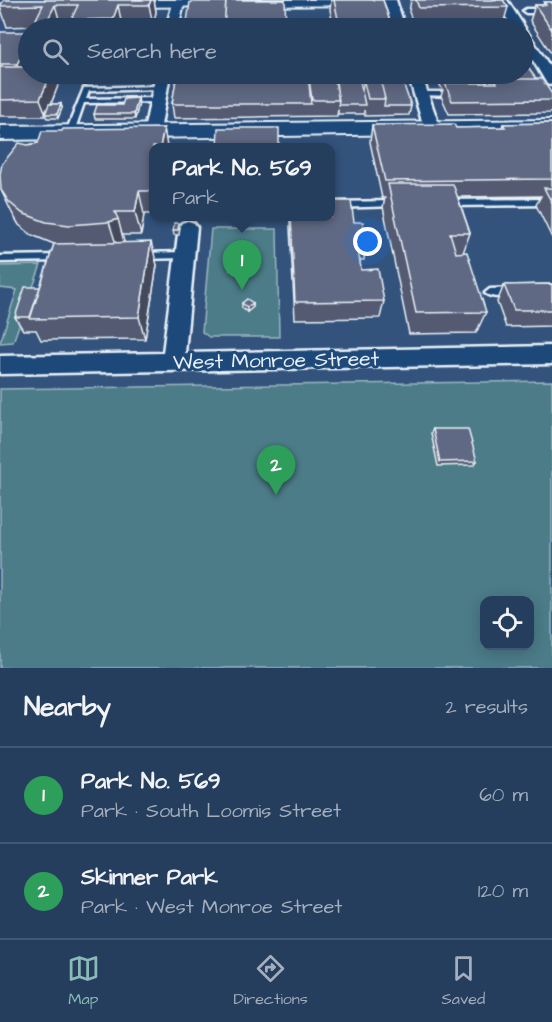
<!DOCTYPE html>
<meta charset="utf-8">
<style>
:root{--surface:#263e5e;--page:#2e4564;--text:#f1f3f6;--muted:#a4aebc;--line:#425773;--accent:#8bbbb9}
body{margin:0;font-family:"Architects Daughter",sans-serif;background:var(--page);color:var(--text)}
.controls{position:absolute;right:18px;bottom:18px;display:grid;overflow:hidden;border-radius:12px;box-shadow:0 3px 15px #0003}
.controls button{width:54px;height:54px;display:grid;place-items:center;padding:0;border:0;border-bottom:2px solid var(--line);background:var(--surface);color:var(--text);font:30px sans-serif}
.you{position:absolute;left:368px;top:242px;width:21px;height:21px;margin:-15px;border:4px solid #fff;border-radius:50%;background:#1a73e8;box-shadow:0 0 0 9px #1a73e833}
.badge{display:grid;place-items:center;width:39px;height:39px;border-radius:50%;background:var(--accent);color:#fff;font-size:20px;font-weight:700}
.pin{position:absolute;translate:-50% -50px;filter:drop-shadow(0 2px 3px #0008)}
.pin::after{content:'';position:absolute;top:32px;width:21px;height:18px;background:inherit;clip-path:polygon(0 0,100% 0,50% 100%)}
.popup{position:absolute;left:149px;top:143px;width:186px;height:78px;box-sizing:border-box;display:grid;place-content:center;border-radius:12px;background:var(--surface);filter:drop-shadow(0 2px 4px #0005);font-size:20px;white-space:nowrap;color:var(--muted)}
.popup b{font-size:22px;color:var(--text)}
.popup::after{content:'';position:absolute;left:50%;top:100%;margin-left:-12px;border:12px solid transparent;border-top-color:var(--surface)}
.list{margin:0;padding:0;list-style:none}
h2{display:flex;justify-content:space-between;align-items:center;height:78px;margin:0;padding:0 24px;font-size:26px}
h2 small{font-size:20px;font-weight:400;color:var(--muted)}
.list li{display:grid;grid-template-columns:39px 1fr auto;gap:18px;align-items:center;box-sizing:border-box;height:96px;padding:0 24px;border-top:2px solid var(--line)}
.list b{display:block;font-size:22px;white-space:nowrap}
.list p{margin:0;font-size:20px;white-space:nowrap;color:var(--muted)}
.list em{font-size:20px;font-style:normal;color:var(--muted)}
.icon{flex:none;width:33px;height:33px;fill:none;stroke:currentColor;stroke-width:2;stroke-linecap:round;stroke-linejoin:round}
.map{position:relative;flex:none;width:552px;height:668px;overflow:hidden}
.search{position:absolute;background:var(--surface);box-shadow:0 3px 15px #0003;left:18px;right:18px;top:18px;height:66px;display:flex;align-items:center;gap:15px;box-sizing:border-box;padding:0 21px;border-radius:33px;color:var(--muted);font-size:22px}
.sheet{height:270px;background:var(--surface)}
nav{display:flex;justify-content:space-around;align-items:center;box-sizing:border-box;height:84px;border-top:2px solid var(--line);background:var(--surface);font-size:16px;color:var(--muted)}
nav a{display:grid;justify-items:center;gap:3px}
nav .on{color:var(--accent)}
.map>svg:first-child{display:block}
.green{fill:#4b7c88;stroke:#9ab6c0;stroke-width:1.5;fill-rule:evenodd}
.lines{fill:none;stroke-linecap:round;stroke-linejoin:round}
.lane-casing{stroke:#e8f1f8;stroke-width:5}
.street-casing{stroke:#e8f1f8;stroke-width:5}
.secondary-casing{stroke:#e8f1f8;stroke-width:4}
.lane{fill:#1f4a7a;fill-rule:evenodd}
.street{fill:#1f4a7a;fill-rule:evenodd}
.secondary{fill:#1f4a7a;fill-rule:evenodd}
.wall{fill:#535a71;stroke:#e8f1f8;stroke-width:1.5;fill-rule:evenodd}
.shaded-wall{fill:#444a5c;stroke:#e8f1f8;stroke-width:1.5}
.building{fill:#616983;stroke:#e8f1f8;stroke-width:1.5}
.labels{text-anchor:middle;stroke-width:6;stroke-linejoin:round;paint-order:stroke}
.street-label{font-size:21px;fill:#e8f1f8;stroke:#1f4a7a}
</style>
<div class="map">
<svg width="552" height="668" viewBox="0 0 552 668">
<rect width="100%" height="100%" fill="#33537d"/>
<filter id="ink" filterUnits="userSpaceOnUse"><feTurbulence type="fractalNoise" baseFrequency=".0167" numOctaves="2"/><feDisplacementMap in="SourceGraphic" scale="12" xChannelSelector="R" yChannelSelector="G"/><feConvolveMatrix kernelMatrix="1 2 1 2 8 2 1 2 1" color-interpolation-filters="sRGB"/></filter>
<g filter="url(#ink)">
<path class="green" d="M211,229H277L279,337H209L202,332Z
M41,265L13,342L0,343L17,290L0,288V266Z
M552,381V668H0V389ZM484,600H530V646H484Z"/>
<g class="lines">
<defs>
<path id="lane" d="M552,9V13H526L523,11L526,9Z
M57,74H63L59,82L57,83L54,81Z
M475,74H481L491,94L489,95H485Z
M416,75L419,77L418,78L294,80L291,78L294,76Z
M160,86L162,87V89L89,91L86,99L158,98L162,100L158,102L84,103L74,132L70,134L66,132L84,88Z
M421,92H454L458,94L454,96L419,95V93Z
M552,199V205L447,206L443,203L447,200Z
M396,201L399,202V206L330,208V202Z
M185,252L190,255L185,258L140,259L135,256L140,253Z
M62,255L67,258L62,261L0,262V256Z
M514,288L519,292C512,298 492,299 485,293L490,289Z"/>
<path id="street" d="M174,0L184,2L178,28H166Z
M384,0H396L405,28H393Z
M495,0H507L525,28L524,30L513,28Z
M524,32L528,33L552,70V85L547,84L524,45Z
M156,74H170L160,131L152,136L144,131Z
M408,74H421L440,128L437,131H427L424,128Z
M188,221L194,223L197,227L185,353L552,346V364L0,374V356L163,353L179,227L182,223Z"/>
<path id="secondary" d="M107,0H391L383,5L114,7L108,5Z
M552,120V132L0,140V126Z"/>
</defs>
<use href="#lane" class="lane-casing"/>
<use href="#street" class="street-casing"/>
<use href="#secondary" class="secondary-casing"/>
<use href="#lane" class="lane"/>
<use href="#street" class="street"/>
<use href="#secondary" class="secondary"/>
</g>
<path class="wall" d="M4,0H154L156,12L153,25L122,26L121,28H74L73,26H61L60,28H39L38,26L7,27L0,6Z
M331,0H383L391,25L390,28H186L332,19L330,10Z
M411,0H503L508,7L502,28H415L409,12Z
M544,2H552V55L530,21L535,5H543Z
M0,32L28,74L59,83L51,104H61L62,108L58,118H47L46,116H0Z
M524,54L526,56L524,60L526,65L536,79L552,94V109L550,113L449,114L441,96L443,90L438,82L439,77L438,74H437H476L482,83H488L483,74H499L500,75L499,79H507L504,74H524Z
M61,74H145L144,77L63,78Z
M177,74H400L411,106L409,115L365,116L364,110V114H338V109L337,116L174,118L172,104ZM308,77H318L309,82ZM325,77H364L362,90L336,85Z
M139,103L135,119H95L94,114L122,105Z
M552,123V238L536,205L541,196L458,197L470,233L463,253L486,312L476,333L409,334L383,207L385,198H382L370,142L372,125L456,128L502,127L503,124Z
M164,128L167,147H153V214H144L141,235H122L124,242L122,243L157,265L145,339L41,340L36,330H23L15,317L40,287L54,244L32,235L19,225L12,213L1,190L28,145L38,143Z
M290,216L354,222L366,243L364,260H360L361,270L384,301L380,318L295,319L290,229Z
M180,227L179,235H174L173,230Z
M237,259L238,269L230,270L229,260Z
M552,284V326L506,327L497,302L504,285Z
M242,303H253V307L247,312L242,308Z
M433,429L477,461L474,465L438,466L431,433Z"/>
<path class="shaded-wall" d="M151,0H154L156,12L153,25L149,5Z
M55,5L61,26L60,28H51L48,19Z
M118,5L122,26L121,28H115L113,19Z
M28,42V69L23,80L17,64Z
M51,74H57L59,83L47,114H46L40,99Z
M138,98L139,103L135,119L134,114Z
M61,104L62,108L58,118L57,114Z
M164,128L167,147H160Z
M153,181V200L152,191Z
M139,191L144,214L141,235L135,212Z
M118,219L124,242L116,244L109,222Z
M151,242L157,265L145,339L139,317Z
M253,303V307L247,312V307Z"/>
<path class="building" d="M4,0H151L149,5H118L113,19L71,20L78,5H55L48,19H36L43,5L0,6Z
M226,0H285L286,28H224Z
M334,0H383L391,25L286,26V20L338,19Z
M416,0H503L508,7L419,8Z
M190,2H226L224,28H186Z
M544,2H552V30L535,5H546Z
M421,24H454L456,28H423L420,27L422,26Z
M475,27H499L500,28H476Z
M0,32H28V42L17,64H0Z
M524,58L526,65L536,79H514L511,74H524Z
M0,67H28V74H51L40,99L0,100Z
M177,74H308L311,104H172Z
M318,74H325V77H334L339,100H312L309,78H318Z
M365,74H379L385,99H368L363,78Z
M379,74H400L411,106H384L385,99Z
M441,74H464L468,83H447Z
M466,74H476L477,75H479L482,83H470Z
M487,74H499L500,75H493L495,79V81H490Z
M495,79H542L552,94V100L452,101L445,83H497Z
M336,81H360L365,105H339Z
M138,98L134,114H94L97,105H122L124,99Z
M49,104H61L57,114H45Z
M552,123V179L385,181L372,125L454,124L456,128L505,127L503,124Z
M164,128L160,147H153V181L152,191H139L135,212H115L118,219L109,222L69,225L46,222L22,213L9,202L1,190L0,174L2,164L19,143L28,145L38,143L42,131H62L63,129Z
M218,128H279V147H217Z
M388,184H453L470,233H450L456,253L467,252L486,312L416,313Z
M544,188H552V203Z
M330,201H351L354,222H363L366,243H357L361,270L378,269L384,301L295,302L291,216H330Z
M174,223H179L178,230H173Z
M151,242L139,317L30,319L54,244Z
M237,259L238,264L230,265L229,260Z
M552,284V310H514L504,285Z
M25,287H40L30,317H15Z
M247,299L253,303L247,307L242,303Z
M433,429H468L477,461L440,462Z"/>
</g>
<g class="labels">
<g class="street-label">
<text transform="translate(276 360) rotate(-1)" y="7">West Monroe Street</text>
</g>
</g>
</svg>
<div class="controls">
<button><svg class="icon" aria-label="locate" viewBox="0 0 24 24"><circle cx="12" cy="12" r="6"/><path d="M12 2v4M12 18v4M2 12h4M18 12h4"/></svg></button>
</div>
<div class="you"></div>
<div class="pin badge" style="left:242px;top:290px;background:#2e9e5b">1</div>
<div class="popup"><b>Park No. 569</b>Park</div>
<div class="pin badge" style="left:276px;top:495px;background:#2e9e5b">2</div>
<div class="search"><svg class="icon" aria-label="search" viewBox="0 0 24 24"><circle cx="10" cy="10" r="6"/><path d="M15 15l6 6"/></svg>Search here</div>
</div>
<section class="sheet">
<h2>Nearby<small>2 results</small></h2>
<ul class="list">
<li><span class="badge" style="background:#2e9e5b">1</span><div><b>Park No. 569</b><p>Park · South Loomis Street</p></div><em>60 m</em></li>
<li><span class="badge" style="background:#2e9e5b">2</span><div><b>Skinner Park</b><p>Park · West Monroe Street</p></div><em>120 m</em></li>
</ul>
</section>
<nav>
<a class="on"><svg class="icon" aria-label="map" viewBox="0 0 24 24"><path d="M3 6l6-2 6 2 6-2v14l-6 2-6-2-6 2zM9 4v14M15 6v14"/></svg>Map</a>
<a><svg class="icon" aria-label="directions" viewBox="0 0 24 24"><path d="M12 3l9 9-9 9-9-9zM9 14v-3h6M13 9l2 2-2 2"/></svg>Directions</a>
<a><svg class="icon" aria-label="saved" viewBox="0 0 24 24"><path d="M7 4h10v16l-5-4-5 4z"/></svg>Saved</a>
</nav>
